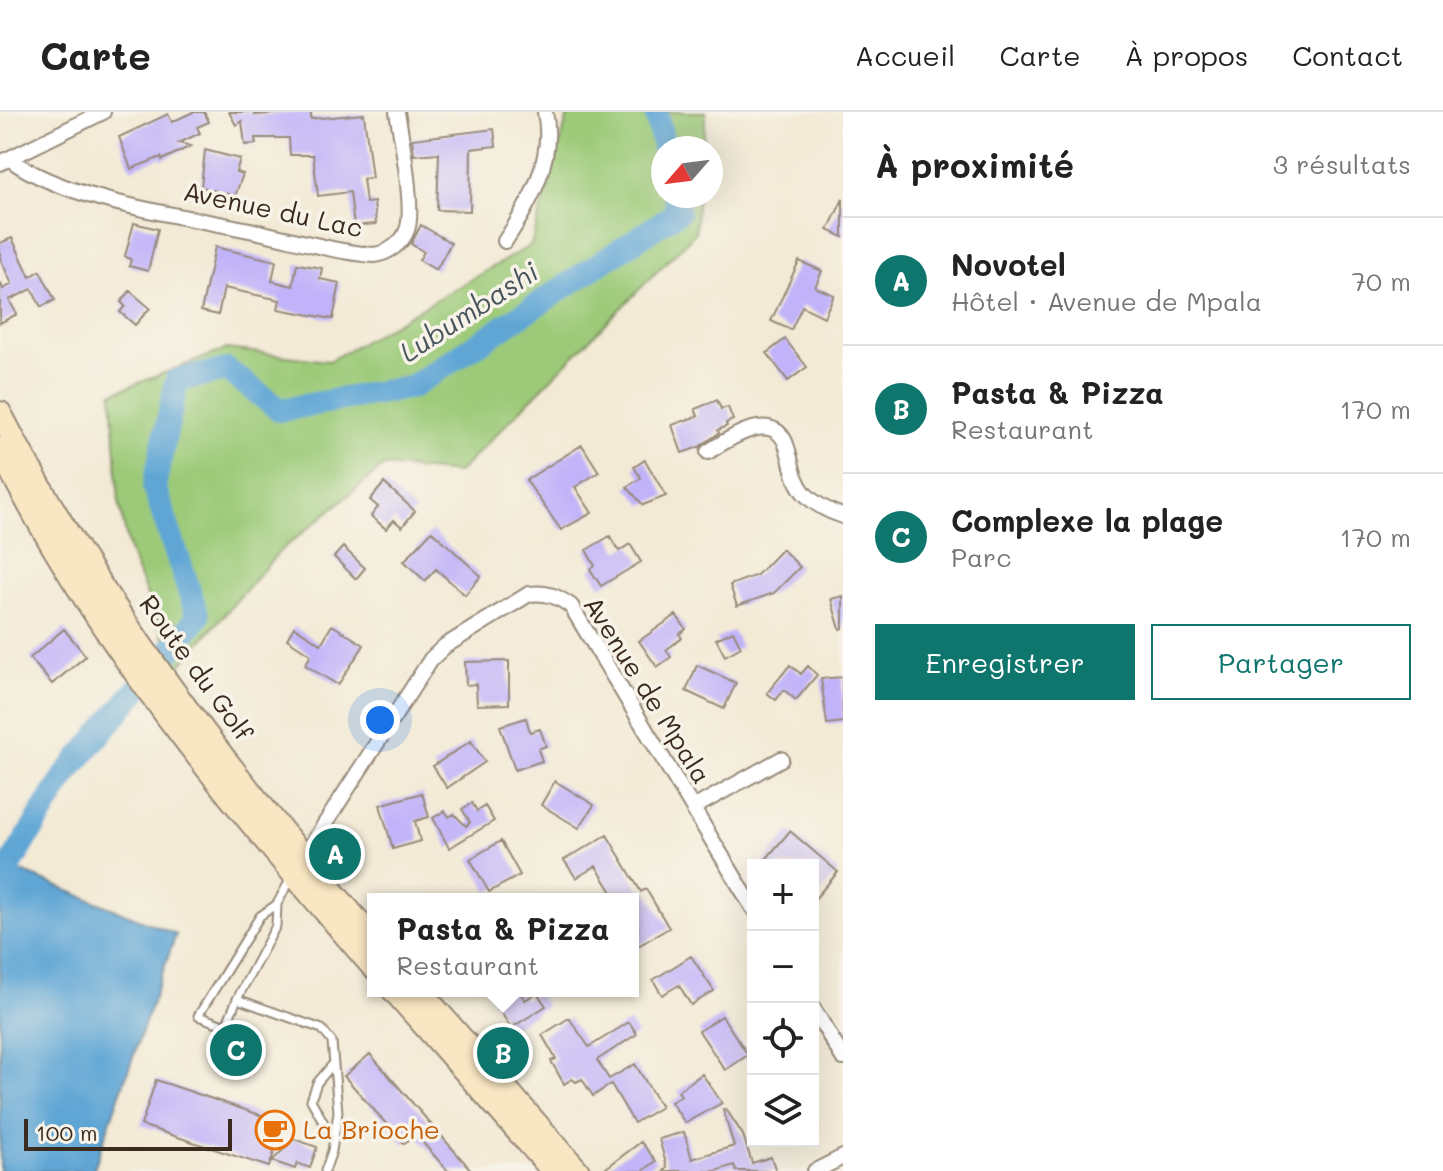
<!DOCTYPE html>
<html lang="fr">
<meta charset="utf-8">
<style>
:root{--surface:#fff;--page:#f6f6f6;--text:#222;--muted:#767676;--line:#e0e0e0;--accent:#0f766e}
body{margin:0;font-family:Mali,sans-serif;background:var(--page);color:var(--text)}
.controls{position:absolute;right:24px;bottom:24px;display:grid;overflow:hidden;border-radius:0px;box-shadow:0 8px 32px #0002}
.controls button{width:72px;height:72px;display:grid;place-items:center;padding:0;border:0;border-bottom:2px solid var(--line);background:var(--surface);color:var(--text);font:40px sans-serif}
.compass{position:absolute;left:651px;top:24px;width:72px;height:72px;border-radius:50%;background:var(--surface);box-shadow:0 8px 32px #0002;rotate:242deg}
.scale{position:absolute;left:24px;bottom:20px;width:208px;box-sizing:border-box;padding-left:8px;border:4px solid #3b2a1e;border-top:0;font-size:22px;line-height:28px;white-space:nowrap;color:#3b2a1e;-webkit-text-stroke:6px #f7f3e8;paint-order:stroke}
.you{position:absolute;left:380px;top:608px;width:28px;height:28px;margin:-20px;border:6px solid #fff;border-radius:50%;background:#1a73e8;box-shadow:0 0 0 12px #1a73e833}
.badge{display:grid;place-items:center;width:52px;height:52px;border-radius:50%;background:var(--accent);color:#fff;font-size:26px;font-weight:700}
.pin{position:absolute;translate:-50% -50%;border:4px solid #fff;box-shadow:0 2px 8px #0006}
.popup{position:absolute;left:367px;top:781px;width:272px;height:104px;box-sizing:border-box;display:grid;place-content:center;border-radius:0px;background:var(--surface);filter:drop-shadow(0 2px 6px #0005);font-size:26px;white-space:nowrap;color:var(--muted)}
.popup b{font-size:30px;color:var(--text)}
.popup::after{content:'';position:absolute;left:50%;top:100%;margin-left:-16px;border:16px solid transparent;border-top-color:var(--surface)}
.list{margin:0;padding:0;list-style:none}
h2{display:flex;justify-content:space-between;align-items:center;height:104px;margin:0;padding:0 32px;font-size:34px}
h2 small{font-size:26px;font-weight:400;color:var(--muted)}
.list li{display:grid;grid-template-columns:52px 1fr auto;gap:24px;align-items:center;box-sizing:border-box;height:128px;padding:0 32px;border-top:2px solid var(--line)}
.list b{display:block;font-size:30px;white-space:nowrap}
.list p{margin:0;font-size:26px;white-space:nowrap;color:var(--muted)}
.list em{font-size:26px;font-style:normal;color:var(--muted)}
.actions{display:flex;gap:16px;padding:24px 32px}
.actions a{flex:1;padding:18px 0;border:2px solid var(--accent);border-radius:0px;text-align:center;font-size:28px;color:var(--accent)}
.actions .main{background:var(--accent);color:#fff}
.icon{flex:none;width:44px;height:44px;fill:none;stroke:currentColor;stroke-width:2;stroke-linecap:round;stroke-linejoin:round}
.map{position:relative;flex:none;width:843px;height:1059px;overflow:hidden}
header{display:flex;align-items:center;gap:48px;box-sizing:border-box;height:112px;padding:0 40px;background:var(--surface);border-bottom:2px solid var(--line)}
header strong{font-size:38px}
nav{display:flex;gap:44px;margin-inline-start:auto;font-size:28px}
main{display:flex}
aside{flex:1;background:var(--surface)}
.map>svg:first-child{display:block}
.green{fill:#9cca78;stroke:#6c7a4b;stroke-width:2}
.water{fill:#5fa6d5;stroke:#4d687a;stroke-width:2}
.lines{fill:none;stroke-linecap:round;stroke-linejoin:round}
.river{stroke:#5fa6d5;stroke-width:24}
.building{fill:#c1b3f9}
.service-casing{stroke:#978a7a;stroke-width:11}
.minor-casing{stroke:#978a7a;stroke-width:18}
.secondary-casing{stroke:#978a7a;stroke-width:26}
.service{stroke:#fff;stroke-width:7}
.minor{stroke:#fff;stroke-width:14}
.secondary{stroke:#f9e7c3;stroke-width:22}
.labels{text-anchor:middle;stroke-width:7;stroke-linejoin:round;paint-order:stroke}
.street-label{font-size:26px;fill:#3b2a1e;stroke:#f7f3e8}
.food-label{font-size:26px;fill:#c56008;stroke:#f7f3e8;text-anchor:start}
.water-label{font-size:28px;font-style:italic;fill:#48555e;stroke:#f7f3e8}
</style>
<header>
<strong>Carte</strong>
<nav><a>Accueil</a><a>Carte</a><a>À propos</a><a>Contact</a></nav>
</header>
<main>
<div class="map">
<svg width="843" height="1059" viewBox="0 0 843 1059">
<rect width="100%" height="100%" fill="#f7f3e8"/>
<filter id="ink" filterUnits="userSpaceOnUse"><feTurbulence type="fractalNoise" baseFrequency=".0125" numOctaves="2"/><feDisplacementMap in="SourceGraphic" scale="16" xChannelSelector="R" yChannelSelector="G"/><feConvolveMatrix kernelMatrix="1 2 1 2 8 2 1 2 1" color-interpolation-filters="sRGB"/></filter>
<filter id="wash" filterUnits="userSpaceOnUse"><feTurbulence type="fractalNoise" baseFrequency=".006" numOctaves="4" result="noise"/><feDisplacementMap in="SourceGraphic" scale="32" xChannelSelector="R" yChannelSelector="G"/><feGaussianBlur stdDeviation="1.8" result="paint"/><feColorMatrix in="noise" values="0 0 0 0 0 0 0 0 0 0 0 0 0 0 0 0 0 1.4 0 .05"/><feComposite in="paint" operator="in"/></filter>
<g filter="url(#wash)">
<rect width="100%" height="100%" fill="#f3ead5"/>
<path class="green" d="M569,0H706L703,36H663V84H698L695,121L458,361L384,354L278,441L176,558L129,438L119,390L112,281L227,237L329,249L531,133Z"/>
<path class="water" d="M0,751L176,822L93,1059H0Z"/>
<g class="lines">
<path class="river" d="M656,0L664,36
M0,770L67,661L198,505L154,375L177,268L227,258L280,298L412,275L678,100L675,84"/>
</g>
<g id="blocks">
<path class="building" d="M193,0H204L209,10L197,15L200,21L179,31L191,34L162,48L161,45L131,57L119,25L168,2L172,10Z
M229,0H259L254,3L311,0V7L364,2L372,66L363,67L366,91L374,90L376,112L354,114L350,80L318,84L313,43H290L289,26H255L256,32L245,33L242,9L236,13Z
M494,17L496,34L471,37L470,99L437,98L439,41L414,43L412,27Z
M205,38L240,47L236,60L243,62L235,84L201,75Z
M843,87V125L828,118Z
M134,111L158,117L148,159L129,154L131,148L125,144Z
M421,113L451,131L436,158L419,148L424,140L411,132Z
M12,126L30,165L40,159L55,188L41,195L32,177L9,188L17,202L0,211V170L3,177L12,172L0,146V131Z
M215,135L276,149L272,169L293,174L297,152L322,156L320,167L340,171L333,207L278,197L280,188L224,176L218,203L201,199Z
M799,149L822,159L815,175L834,183L824,205L802,194L791,218L771,209Z
M130,179L150,196L135,213L120,200L125,194L121,190Z
M785,227L807,255L788,269L767,241Z
M717,288L721,297L728,295L733,308L726,311L727,314L718,318L719,321L699,335L682,341L672,313L698,304L695,297Z
M582,333L599,360L575,375L592,401L561,418L526,368Z
M645,348L666,384L643,393L627,375L641,366L634,355Z
M384,371L415,399L402,415L394,408L386,417L371,404L378,395L370,388Z
M432,419L481,464L465,483L436,457L425,469L404,449Z
M610,424L619,439L630,432L641,450L601,474L590,457L595,454L586,438Z
M343,435L365,456L356,467L334,445Z
M782,437L800,455L774,481L737,494L730,473L757,463Z
M843,484V516L840,517L831,487Z
M676,503L686,517L679,522L682,526L666,538L671,545L657,555L639,529Z
M332,513L364,533L338,573L305,553L311,543L287,527L294,515L321,532Z
M64,517L86,544L52,572L30,546Z
M733,519L741,535L725,544L716,527Z
M509,549V592L477,593L476,572L466,573L465,550Z
M697,553L736,571L724,597L686,579Z
M790,553L801,562L808,554L817,563L796,588L784,578L776,588L767,581Z
M842,565L843,610L827,612L821,567Z
M526,606L530,620L540,617L546,634L538,637L542,649L515,658L500,614Z
M471,629L485,650L447,676L433,654Z
M555,669L594,693L579,716L541,693Z
M422,681L429,705L415,709L420,729L393,737L380,693Z
M472,691L477,699L485,694L494,709L449,736L433,706L445,699L449,705L454,702L466,714L470,710L462,697Z
M790,719L838,760L813,789V753H761Z
M607,723L641,780L646,777L669,816L633,837V820L638,818L633,810V787H616L596,754L576,766L564,748Z
M501,729L520,763L489,780L470,747Z
M691,844L714,879L691,893L679,873L662,883L653,868Z
M487,879H519L525,888L537,881L546,894L511,916Z
M722,904L748,943L725,958L699,919Z
M569,906L589,935L629,910L637,922L597,948L609,967L635,952L661,995L634,1011L611,972L593,984L582,967L576,970L572,967L564,972L551,949L556,947L542,923Z
M370,942L429,1010L472,1059H448L415,1022L404,1032L344,964Z
M702,962L722,991L685,1011L671,990L681,984L678,979Z
M156,968L284,1011L269,1055L141,1013Z
M726,997L743,1023L752,1051L771,1045L776,1059H736L734,1053L716,1059H664L667,1055L659,1027L684,1020L692,1047L734,1034L723,998Z
M294,1027L317,1035L310,1056L297,1051L295,1057L272,1049Z
M641,1030L656,1049L643,1059H602Z"/>
</g>
</g>
<g filter="url(#ink)">
<use href="#blocks" fill-opacity="0" stroke="#978a7a" stroke-width="2"/>
<g class="lines">
<defs>
<path id="service" d="M277,792L276,814L237,887L226,914L198,904L260,804L277,792L292,764
M237,887L322,917L332,930L338,1000L332,1039L325,1059
M332,953L317,971L311,988L333,1027"/>
<path id="minor" d="M10,47C65,89 184,104 254,119C293,127 334,140 374,143C388,141 402,132 407,118C415,99 401,22 397,0
M0,51L103,0
M505,129C530,92 555,46 545,0
M708,340C728,327 775,295 787,335C792,351 793,368 805,382C815,392 830,400 843,404
M693,696L781,647
M301,749L431,547L445,534L529,482C547,480 557,484 571,494L753,796
M813,896L843,946
M815,1059L843,1045"/>
<path id="secondary" d="M0,301C98,491 232,665 373,826
M0,337C94,529 234,694 373,855
M394,879L553,1059
M420,879L578,1059"/>
</defs>
<use href="#service" class="service-casing"/>
<use href="#minor" class="minor-casing"/>
<use href="#secondary" class="secondary-casing"/>
<use href="#service" class="service"/>
<use href="#minor" class="minor"/>
<use href="#secondary" class="secondary"/>
</g>
</g>
<defs>
<symbol id="cafe-ring" viewBox="-11 -11 22 22"><circle r="9.5" fill="#f7f3e8" stroke="#e8710a" stroke-width="1.5"/><path d="M-5.5-4.5H6V0H3Q3 3.5 0 3.5H-2.5Q-5.5 3.5-5.5 0ZM3-3.2v2h1.7v-2ZM-6 4.5H4V6H-6Z" fill="#e8710a"/></symbol>
</defs>
<g fill-rule="evenodd">
<use href="#cafe-ring" x="253" y="996" width="44" height="44"/>
</g>
<g class="labels">
<g class="street-label">
<text transform="translate(273 98) rotate(12)" y="9">Avenue du Lac</text>
<text transform="translate(196 556) rotate(54)" y="9">Route du Golf</text>
<text transform="translate(647 578) rotate(58)" y="9">Avenue de Mpala</text>
</g>
<g class="food-label">
<text x="303" y="1027">La Brioche</text>
</g>
<g class="water-label">
<text transform="translate(469 200) rotate(-33)" y="10">Lubumbashi</text>
</g>
</g>
</svg>
<div class="controls">
<button>+</button>
<button>−</button>
<button><svg class="icon" aria-label="locate" viewBox="0 0 24 24"><circle cx="12" cy="12" r="6"/><path d="M12 2v4M12 18v4M2 12h4M18 12h4"/></svg></button>
<button><svg class="icon" aria-label="layers" viewBox="0 0 24 24"><path d="M12 4l9 5-9 5-9-5zM3 14l9 5 9-5"/></svg></button>
</div>
<svg class="compass" viewBox="-18 -18 36 36"><path d="M0-13l5 13h-10z" fill="#e53935"/><path d="M0 13l5-13h-10z" fill="#767676"/></svg>
<div class="scale">100 m</div>
<div class="you"></div>
<div class="pin badge" style="left:335px;top:742px">A</div>
<div class="pin badge" style="left:503px;top:941px">B</div>
<div class="popup"><b>Pasta &amp; Pizza</b>Restaurant</div>
<div class="pin badge" style="left:236px;top:938px">C</div>
</div>
<aside>
<h2>À proximité<small>3 résultats</small></h2>
<ul class="list">
<li><span class="badge">A</span><div><b>Novotel</b><p>Hôtel · Avenue de Mpala</p></div><em>70 m</em></li>
<li><span class="badge">B</span><div><b>Pasta &amp; Pizza</b><p>Restaurant</p></div><em>170 m</em></li>
<li><span class="badge">C</span><div><b>Complexe la plage</b><p>Parc</p></div><em>170 m</em></li>
</ul>
<div class="actions"><a class="main">Enregistrer</a><a>Partager</a></div>
</aside>
</main>
